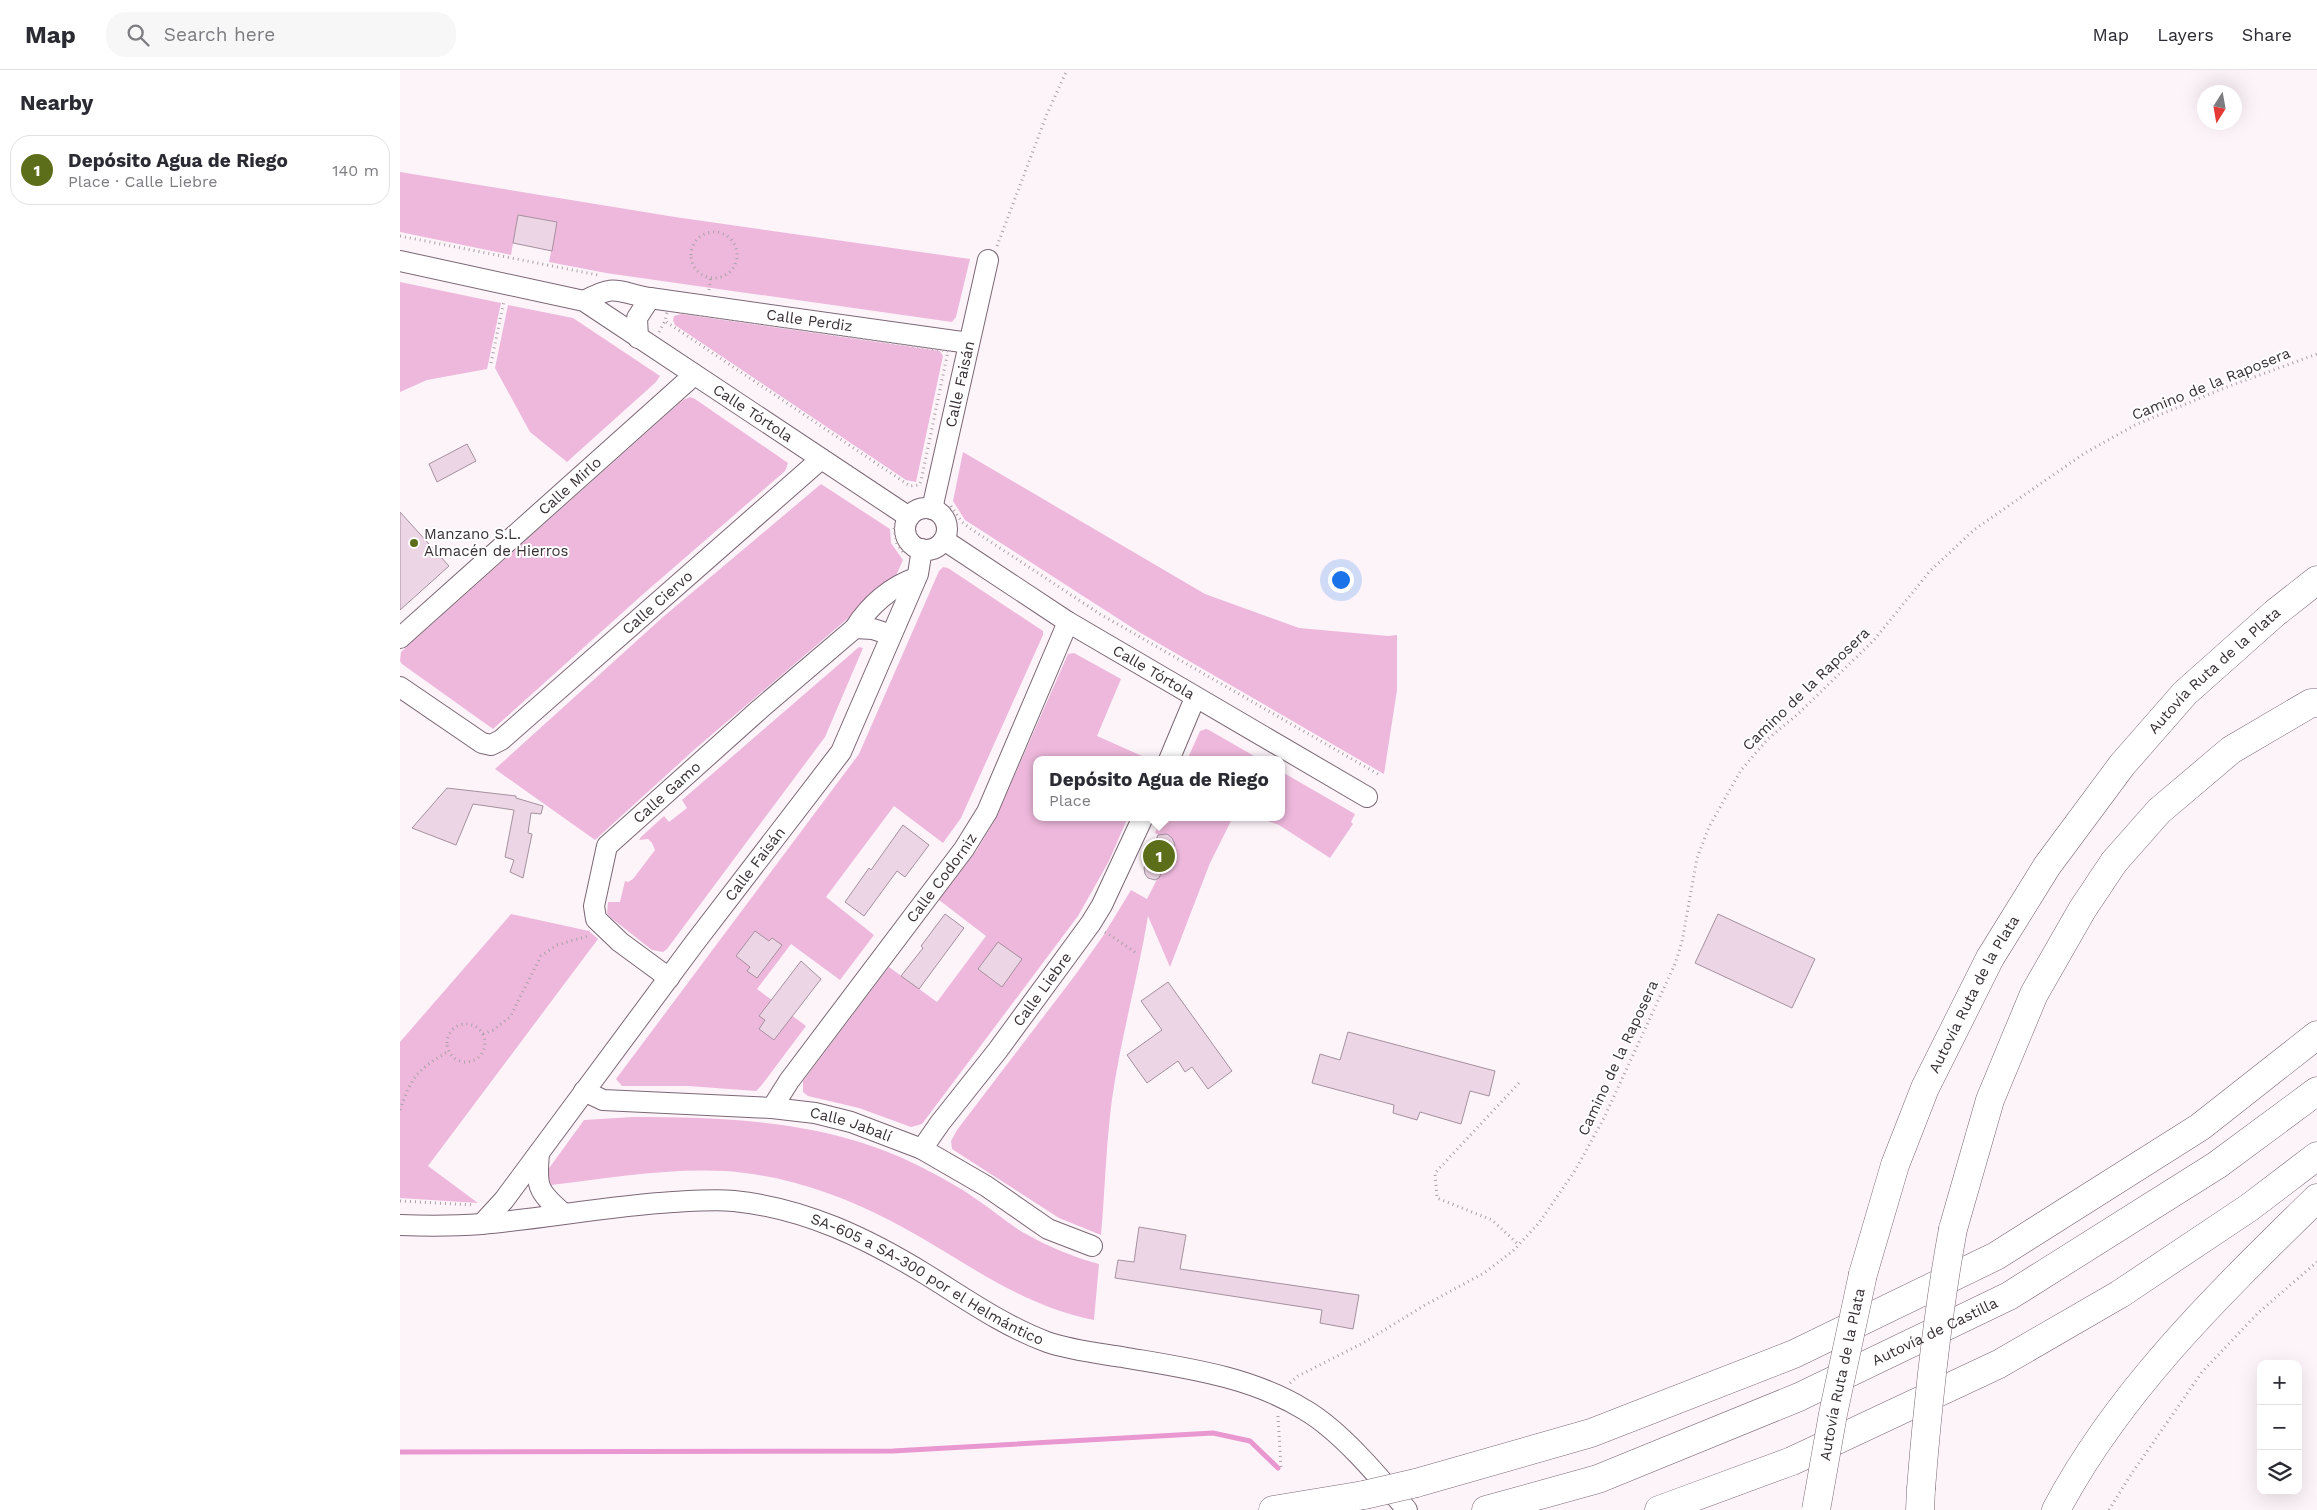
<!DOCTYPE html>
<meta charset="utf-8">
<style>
:root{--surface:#fff;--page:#f7f7f7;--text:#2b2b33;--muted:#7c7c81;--line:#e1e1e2;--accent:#5d6e1b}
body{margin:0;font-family:"Work Sans",sans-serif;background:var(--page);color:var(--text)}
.controls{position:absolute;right:15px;bottom:15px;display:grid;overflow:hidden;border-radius:10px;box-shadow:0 5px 20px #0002}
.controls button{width:45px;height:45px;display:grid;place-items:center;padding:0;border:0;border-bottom:1px solid var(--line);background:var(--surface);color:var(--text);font:25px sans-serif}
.compass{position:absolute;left:1797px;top:15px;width:45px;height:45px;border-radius:50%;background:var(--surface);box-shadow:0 5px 20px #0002;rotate:191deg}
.you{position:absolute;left:940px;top:509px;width:18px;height:18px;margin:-12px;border:4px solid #fff;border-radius:50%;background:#1a73e8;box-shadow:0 0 0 8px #1a73e833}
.badge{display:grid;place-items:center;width:32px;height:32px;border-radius:50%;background:var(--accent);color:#fff;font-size:16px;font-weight:700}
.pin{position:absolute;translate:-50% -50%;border:2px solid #fff;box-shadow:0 1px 5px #0006}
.popup{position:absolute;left:633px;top:686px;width:252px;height:65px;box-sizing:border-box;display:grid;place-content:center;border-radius:10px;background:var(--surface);filter:drop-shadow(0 1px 4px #0005);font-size:16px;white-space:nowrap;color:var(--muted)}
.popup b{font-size:19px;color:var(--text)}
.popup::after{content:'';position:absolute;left:50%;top:100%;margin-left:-10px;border:10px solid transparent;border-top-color:var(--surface)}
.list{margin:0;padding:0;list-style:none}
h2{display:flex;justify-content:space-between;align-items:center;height:65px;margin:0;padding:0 20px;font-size:21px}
h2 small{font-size:16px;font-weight:400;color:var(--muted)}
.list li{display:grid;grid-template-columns:32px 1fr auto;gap:15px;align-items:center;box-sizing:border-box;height:70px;margin:0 10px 10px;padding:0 10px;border:1px solid var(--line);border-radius:20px}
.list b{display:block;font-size:19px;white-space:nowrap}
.list p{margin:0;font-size:16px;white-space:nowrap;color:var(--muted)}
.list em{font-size:16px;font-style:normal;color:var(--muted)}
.icon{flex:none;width:28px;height:28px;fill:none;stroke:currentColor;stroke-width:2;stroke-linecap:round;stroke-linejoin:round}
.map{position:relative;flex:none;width:1917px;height:1440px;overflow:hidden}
header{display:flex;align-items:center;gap:30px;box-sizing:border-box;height:70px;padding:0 25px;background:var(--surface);border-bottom:1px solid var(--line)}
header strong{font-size:24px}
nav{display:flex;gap:28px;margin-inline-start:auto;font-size:18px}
.search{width:350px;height:45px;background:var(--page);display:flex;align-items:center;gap:12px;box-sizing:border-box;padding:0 18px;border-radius:20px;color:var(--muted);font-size:19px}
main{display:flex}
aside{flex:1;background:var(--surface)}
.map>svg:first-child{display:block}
.green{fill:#eeb8dc}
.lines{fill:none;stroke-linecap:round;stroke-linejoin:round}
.stream{stroke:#e997d0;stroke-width:5}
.building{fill:#ecd5e4;stroke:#a5909e}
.minor-casing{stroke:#7b6774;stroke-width:22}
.highway-casing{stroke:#7b6774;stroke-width:29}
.path{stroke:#aaa1a7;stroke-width:3;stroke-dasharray:1 4;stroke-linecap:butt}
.minor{stroke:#fff;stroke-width:20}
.highway{stroke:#fff;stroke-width:28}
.highway-bridge-casing{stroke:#7b6774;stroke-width:29;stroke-linecap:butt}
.highway-bridge{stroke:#fff;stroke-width:28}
.poi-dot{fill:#5d6e1b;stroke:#fff;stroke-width:2}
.labels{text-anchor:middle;stroke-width:4;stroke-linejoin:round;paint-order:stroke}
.street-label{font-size:15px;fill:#372f34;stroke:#fff}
.poi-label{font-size:15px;fill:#372f34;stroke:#fff;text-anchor:start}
</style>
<header>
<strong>Map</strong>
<div class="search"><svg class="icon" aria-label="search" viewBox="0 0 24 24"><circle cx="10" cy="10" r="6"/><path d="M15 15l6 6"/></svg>Search here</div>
<nav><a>Map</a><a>Layers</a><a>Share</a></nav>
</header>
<main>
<aside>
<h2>Nearby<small></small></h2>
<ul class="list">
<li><span class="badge">1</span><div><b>Depósito Agua de Riego</b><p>Place · Calle Liebre</p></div><em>140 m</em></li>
</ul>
</aside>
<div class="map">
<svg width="1917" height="1440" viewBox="0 0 1917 1440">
<rect width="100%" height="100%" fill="#fdf4fa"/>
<path class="green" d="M0,102L275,147L570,189L556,247L552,252L206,203L149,192L157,152L118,145L111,185L0,162Z
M0,212L101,233L87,299L27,310L0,322Z
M108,235L173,248L260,306L256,312L167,392L130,362L95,298Z
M281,244L540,281L543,286L516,412L506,410L275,255L273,250L274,246Z
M290,327L295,329L388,393L385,401L241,526L93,659L2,594L0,591L1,582L283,330Z
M563,382L805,524L899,558L988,566L997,565V620L984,704L739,562L565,450L553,431Z
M421,414L490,459L491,473L503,490L495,508L295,679L195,770L95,699L263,547Z
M543,497L548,498L643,561V565L561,748L543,773L494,736L426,827L474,865L440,910L391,874L357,919L406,956L361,1016L356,1021L288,1016H222L216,1009L459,684L539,501Z
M459,577L463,578L425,667L267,879L263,882L252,880L210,847L207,843L208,832H220L225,811L228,812L233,809L255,780L252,773L248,769L239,770L241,767L264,746L269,752L287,738L282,730Z
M674,583L721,609L697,666L751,690H636V747H728L709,791L678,846L522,1054L511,1057L459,1038L408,1026L403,1022V1011L489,897L537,932L586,866L539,830L577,780L595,750L668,584Z
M806,659L809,660L861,690H787L800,661Z
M882,702L955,744L951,752L953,754L930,788L879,755L856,747H882Z
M762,747H833L810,793L770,897L748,846C738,907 721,967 712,1029C706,1074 705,1120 701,1165L659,1148L552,1079L551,1071L557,1060L676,904L703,866L731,820L747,829L775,774L755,763Z
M111,844L189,861L198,869L28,1096L78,1133L0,1128V972Z
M233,1047C330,1047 428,1051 517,1095C537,1105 558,1116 576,1129C593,1140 608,1154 626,1164C649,1177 673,1187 699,1194L694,1250C616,1235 559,1186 491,1151C439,1124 383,1105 325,1101C267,1098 208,1108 151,1115L147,1101L184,1050Z"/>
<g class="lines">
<path class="stream" d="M0,1382L493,1381L813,1363L850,1371L878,1398"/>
</g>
<path class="building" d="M118,145L157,152L152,181L113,173Z
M67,374L76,391L37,412L29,394Z
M0,442L49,496L0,540Z
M47,718L116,726V728L143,736L141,744L131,743L128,763L132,764L123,808L110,802L114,790L105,787L114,740L73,734L56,775L12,758Z
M503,755L529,775L505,807L497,801L464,846L445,832L469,798L471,800Z
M767,764L772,768L775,774L759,808L755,810L748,808L745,804L744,798L758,765Z
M545,844L564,858L519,919L501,906L523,878L521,876Z
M1318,844L1415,889L1392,938L1295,893Z
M355,861L369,871L372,868L382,875L357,908L347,901L350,897L336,886Z
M598,872L622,889L602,917L578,899Z
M401,891L421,909L374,970L359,959L365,950L359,946Z
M768,912L832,1001L808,1019L792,997L785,1002L778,991L747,1013L727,985L762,960L741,931Z
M948,962L1095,1001L1089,1026L1070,1021L1061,1054L1020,1042L1017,1050L993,1043L994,1035L912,1013L920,984L940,990Z
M739,1157L786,1165L780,1199L959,1225L953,1259L920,1253L922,1240L715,1208L718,1190L734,1192Z"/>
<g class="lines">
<defs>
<g id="minor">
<path id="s1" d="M0,191L184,231L509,447"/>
<path id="s2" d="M184,231C217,213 216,222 250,228L569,273"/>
<path d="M238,268L237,248L250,228"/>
<circle cx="526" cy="459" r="21"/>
<path id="s3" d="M532,439L588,190"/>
<path id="s4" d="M544,470L668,552L967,727"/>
<path d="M455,558L473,559L491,565"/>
<path id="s5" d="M0,568L294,305"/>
<path id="s6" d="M0,617L82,673L91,675L101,670L421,389"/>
<path d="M769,690L795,628"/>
<path id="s7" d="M269,908L220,872L196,849L194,836L207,776L360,639L455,558C469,536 491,516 516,508"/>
<path id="s8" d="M184,1021L203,1030L372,1038L415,1043L451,1052L522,1079L586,1116L648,1159L692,1176"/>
<path id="s9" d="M372,1038L389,1011L564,779L587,742L668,552"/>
<path id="s10" d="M522,1079L540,1053L598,980L691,853L702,835L743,747"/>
<path d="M139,1083C136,1116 137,1121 163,1143"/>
<path id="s11" d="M82,1154L104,1130L293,875L441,682L518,504L522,479"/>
<path id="s12" d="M0,1155C27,1156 55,1156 82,1154C146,1148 209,1136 273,1132C293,1131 314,1129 334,1131C404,1138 467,1168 527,1205C566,1229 604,1256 647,1272C670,1280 697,1283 722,1287C785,1298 850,1306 905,1340C941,1361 980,1408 1007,1440"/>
</g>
<g id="highway">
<path d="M1553,1159L1590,1030L1634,924L1682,840L1714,792L1759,741L1831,680L1911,633H1917"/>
<path id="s13" d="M1463,1204L1495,1095L1525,1018L1590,888L1647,796L1722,695L1785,623L1875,543L1917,510"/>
<path d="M1016,1413L1191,1363L1394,1284L1596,1186L1800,1057L1917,965"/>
<path d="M873,1440L964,1425"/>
<path id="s14" d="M1086,1440L1198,1409L1399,1327L1609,1226L1817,1095L1917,1021"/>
<path d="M1259,1440L1392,1391L1599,1294L1720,1224L1850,1137L1917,1086"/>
<path d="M1520,1440L1521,1419"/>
<path d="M1656,1440C1720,1319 1820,1223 1917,1128"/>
</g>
</defs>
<use href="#minor" class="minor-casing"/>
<use href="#highway" class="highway-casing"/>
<path class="path" d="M291 185a23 23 0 1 1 46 0a23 23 0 1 1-46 0Z
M0,166L198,205
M597,176L647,44L667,0
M309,220L311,206
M270,240L548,281L521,411L519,415L510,416L265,251L267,243Z
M259,262L265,251
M91,293L104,231
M551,436L562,452L571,459L700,544L978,704
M494,458L497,474L503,482
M705,862L738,884
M47 973a19 19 0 1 1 38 0a19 19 0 1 1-38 0Z
M83,964L93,960L110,947L141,886L157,875L188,866
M1119,1013L1035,1103L1037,1128L1092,1150L1119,1175
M0,1040C11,1007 18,999 49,981
M0,1131L74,1135
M890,1313L898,1306L963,1273L1025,1235L1084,1203L1113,1181L1139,1153L1176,1099L1204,1048L1275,894L1282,872L1297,788L1309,757L1341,700L1369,668L1398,644L1474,570L1530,501L1575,459L1685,383L1735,355L1827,317L1917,284
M878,1346L881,1398
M1709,1440L1730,1406L1802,1302L1858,1243L1917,1192"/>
<use href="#minor" class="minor"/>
<use href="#highway" class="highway"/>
<defs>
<g id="highway-bridge">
<path d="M1521,1419C1528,1331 1537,1245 1553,1159"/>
<path d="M964,1425L1016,1413"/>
<path id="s15" d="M1416,1440L1433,1344L1463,1204"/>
</g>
</defs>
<use href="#highway-bridge" class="highway-bridge-casing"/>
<use href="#highway-bridge" class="highway-bridge"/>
</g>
<circle class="poi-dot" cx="14" cy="473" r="5"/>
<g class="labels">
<g class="street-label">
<text dy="5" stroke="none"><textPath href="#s2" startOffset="230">Calle Perdiz</textPath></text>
<text dy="5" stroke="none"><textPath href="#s3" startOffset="128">Calle Faisán</textPath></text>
<text transform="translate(1811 314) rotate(-22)" y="5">Camino de la Raposera</text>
<text dy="5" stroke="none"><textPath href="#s1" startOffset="391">Calle Tórtola</textPath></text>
<text dy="5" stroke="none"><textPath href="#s5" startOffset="228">Calle Mirlo</textPath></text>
<text dy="5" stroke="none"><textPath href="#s6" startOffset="328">Calle Ciervo</textPath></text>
<text dy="5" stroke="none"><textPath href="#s13" startOffset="708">Autovía Ruta de la Plata</textPath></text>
<text dy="5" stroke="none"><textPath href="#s4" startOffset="248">Calle Tórtola</textPath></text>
<text transform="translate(1406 619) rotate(-44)" y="5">Camino de la Raposera</text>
<text dy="5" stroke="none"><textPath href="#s7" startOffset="249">Calle Gamo</textPath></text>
<text dy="5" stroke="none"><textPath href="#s11" startOffset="452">Calle Faisán</textPath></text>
<text dy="5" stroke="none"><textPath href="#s9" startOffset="286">Calle Codorniz</textPath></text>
<text dy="5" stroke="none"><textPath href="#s10" startOffset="200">Calle Liebre</textPath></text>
<text dy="5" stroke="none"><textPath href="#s13" startOffset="302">Autovía Ruta de la Plata</textPath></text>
<text transform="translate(1218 988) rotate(-65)" y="5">Camino de la Raposera</text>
<text dy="5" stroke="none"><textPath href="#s8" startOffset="271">Calle Jabalí</textPath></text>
<text dy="5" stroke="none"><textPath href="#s12" startOffset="546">SA-605 a SA-300 por el Helmántico</textPath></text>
<text dy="5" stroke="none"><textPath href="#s14" startOffset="484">Autovía de Castilla</textPath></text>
<text dy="5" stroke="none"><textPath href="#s15" startOffset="138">Autovía Ruta de la Plata</textPath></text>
</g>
<g class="poi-label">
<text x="24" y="469">Manzano S.L.<tspan x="24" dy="17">Almacén de Hierros</tspan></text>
</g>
</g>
</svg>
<div class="controls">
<button>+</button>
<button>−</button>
<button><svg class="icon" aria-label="layers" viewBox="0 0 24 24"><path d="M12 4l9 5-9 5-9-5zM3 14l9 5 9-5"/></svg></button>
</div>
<svg class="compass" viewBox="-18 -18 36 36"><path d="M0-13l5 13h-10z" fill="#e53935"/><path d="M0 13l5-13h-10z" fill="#7c7c81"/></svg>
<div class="you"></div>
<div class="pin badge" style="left:759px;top:786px">1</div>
<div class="popup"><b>Depósito Agua de Riego</b>Place</div>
</div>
</main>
